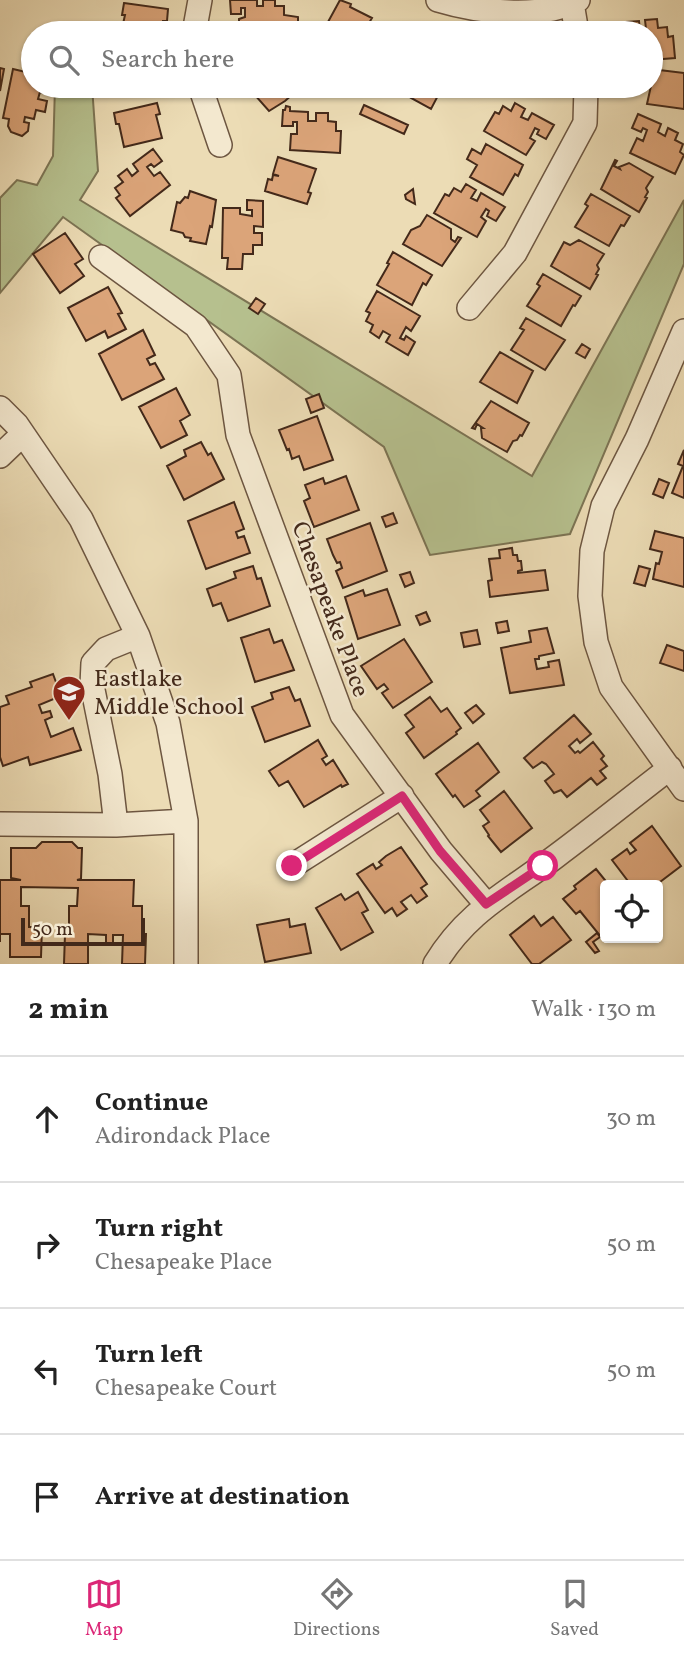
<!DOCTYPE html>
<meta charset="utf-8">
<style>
:root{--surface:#fff;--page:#f2f2f2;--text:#222;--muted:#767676;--line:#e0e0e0;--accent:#db2777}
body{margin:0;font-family:Vollkorn,serif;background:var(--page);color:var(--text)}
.controls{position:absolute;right:21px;bottom:21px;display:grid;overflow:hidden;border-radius:7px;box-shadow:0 2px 5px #0004}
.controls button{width:63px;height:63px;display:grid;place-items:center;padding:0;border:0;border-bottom:2px solid var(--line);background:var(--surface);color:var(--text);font:35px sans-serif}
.scale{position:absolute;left:21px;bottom:18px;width:124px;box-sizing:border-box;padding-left:7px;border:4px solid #43291a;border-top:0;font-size:19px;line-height:24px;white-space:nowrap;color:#43291a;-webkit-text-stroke:5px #f3e8cf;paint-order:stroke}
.stop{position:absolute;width:21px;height:21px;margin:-16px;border:5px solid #db2777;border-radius:50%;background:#fff}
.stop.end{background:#db2777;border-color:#fff;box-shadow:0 2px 7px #0008}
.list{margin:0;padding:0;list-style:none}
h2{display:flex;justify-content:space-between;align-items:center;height:91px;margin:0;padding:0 28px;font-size:30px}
h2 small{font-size:23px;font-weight:400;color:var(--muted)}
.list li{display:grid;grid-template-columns:46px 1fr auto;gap:21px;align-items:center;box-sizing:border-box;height:126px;padding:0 28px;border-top:2px solid var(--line)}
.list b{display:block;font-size:26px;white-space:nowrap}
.list p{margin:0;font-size:23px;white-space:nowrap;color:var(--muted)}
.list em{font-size:23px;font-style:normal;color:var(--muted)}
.icon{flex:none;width:38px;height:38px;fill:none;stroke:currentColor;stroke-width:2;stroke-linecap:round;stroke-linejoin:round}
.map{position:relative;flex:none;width:684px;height:964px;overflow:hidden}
.search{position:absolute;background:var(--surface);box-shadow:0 2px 5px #0004;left:21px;right:21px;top:21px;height:77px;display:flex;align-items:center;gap:18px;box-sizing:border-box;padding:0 24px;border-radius:38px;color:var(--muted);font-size:26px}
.sheet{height:595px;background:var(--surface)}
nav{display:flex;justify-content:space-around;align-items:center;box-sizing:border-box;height:98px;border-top:2px solid var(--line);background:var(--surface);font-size:19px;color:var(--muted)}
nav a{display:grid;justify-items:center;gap:4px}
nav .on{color:var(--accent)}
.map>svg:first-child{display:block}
.green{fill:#b6c08e;stroke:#7c7454;stroke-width:2}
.building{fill:#dba479;stroke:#43291a;stroke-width:2}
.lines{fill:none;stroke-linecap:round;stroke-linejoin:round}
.minor-casing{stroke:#6d5641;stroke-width:26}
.minor{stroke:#f3e8cf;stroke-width:23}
.route{stroke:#db2777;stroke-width:9}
.labels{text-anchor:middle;stroke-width:5;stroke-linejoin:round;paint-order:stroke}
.street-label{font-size:24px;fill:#43291a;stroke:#f3e8cf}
.poi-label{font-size:24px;fill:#43291a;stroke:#f3e8cf;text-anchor:start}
</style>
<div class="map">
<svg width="684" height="964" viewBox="0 0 684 964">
<rect width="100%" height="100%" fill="#ecdcb5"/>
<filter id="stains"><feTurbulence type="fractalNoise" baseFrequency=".00286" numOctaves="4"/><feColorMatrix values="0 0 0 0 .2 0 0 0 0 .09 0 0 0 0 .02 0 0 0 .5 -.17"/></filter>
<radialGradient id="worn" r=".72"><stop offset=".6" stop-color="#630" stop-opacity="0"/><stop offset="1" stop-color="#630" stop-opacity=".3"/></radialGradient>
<path class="green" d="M55,86H92L98,171L80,200L532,476L684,200V264L570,534L430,555L384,447L63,217L0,293V198L17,180L37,185L53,156Z"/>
<path class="building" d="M230,0H257V6H263V0H275V6H284V15L298,17V32L239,33V19L245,17V8H241V14H231Z
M340,0L351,4L350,7L372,18L363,33H322Z
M124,3L168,9L167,21H163L162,33H121L125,15H122Z
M657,19L658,28L667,27L668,37L673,36L675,58L651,60V33H613L612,23L639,21L640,30L646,29L645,20Z
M380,23L391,28L389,31L393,33H375Z
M0,68L4,69L0,91Z
M13,69L30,73L29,78L33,80V86H50L49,94L40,92L38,99L47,101L45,112L36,110L34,119L25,117L24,122L29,123L28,131L22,136L11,132L8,126L9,119L3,118Z
M651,69L684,73V109L647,104L651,86Z
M109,86H154V92L109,90Z
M247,86L253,89L257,86H302L285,101L269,111Z
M360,86H372L368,93L359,88Z
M408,86H443L431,109L411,98L414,94L406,90Z
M500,86H545L544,96L499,90Z
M157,103L160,114L156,115L162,138L124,147L119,124H116L114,113Z
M515,103L525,109L521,117L528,120L532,113L554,125L546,139L537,134L539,130L535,128L530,138L535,141L526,155L484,131L495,112L499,114L503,106L511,111Z
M364,105L408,125L404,134L360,114Z
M286,106L290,107V111L308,112V121H316V113H328V121L336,122V131H341L340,153L290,150L291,134H297V122H293V126H282L283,110H285Z
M638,114L661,124L658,132L665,136L668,128L678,133L675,140L683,144L680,152L684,155L675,174L630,153L637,138L643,141L647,130L643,128L641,132L632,128Z
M486,144L523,165L518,176L515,174L503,195L470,177L477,165L467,159L472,149L481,154Z
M153,149L162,161L154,167L151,164L147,167L154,176L160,172L170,185L130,216L116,198L120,195L115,188L123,182L118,176L127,169L132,176L138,171L133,164Z
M278,157L316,169L308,192L311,193L307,204L265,191L268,179L272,180L273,175L279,176L273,174Z
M615,160L617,161L614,166L620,169L619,167L629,163L653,177L646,188L648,192L645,197L647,198L639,212L601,189Z
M466,184L476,190L471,198L477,201L481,193L505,207L496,221L487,216L489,211L486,209L481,217L486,221L477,237L434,213L445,194L449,196L454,188L461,192Z
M413,189L415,204L406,199L405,195Z
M190,191L216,200L212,227L210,226L206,244L190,241L191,238L185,237L183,233L171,230L177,202L180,203L185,197L188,198Z
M591,194L630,216L624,226L621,225L609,246L575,227L588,206L585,204Z
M247,200L263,201V227L254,226V233H262V245H253V254H243L242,269H227L228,258H222L223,208H240V214L252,216V210H247Z
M427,215L451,229V239L455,242L458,237L461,238L442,266L403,244L411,230L420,226Z
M65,233L83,259L75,264L84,276L60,293L33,254Z
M579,240L604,254L597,265L599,269L596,274L598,275L590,289L551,266L564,242L570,245Z
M393,252L432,275L426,285L423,283L412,305L377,285L389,264L387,263Z
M543,274L581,296L575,306L573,305L561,326L527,306L540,286L537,284Z
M108,287L122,313L118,314L126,329L108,338L105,331L86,341L68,308Z
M377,291L420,316L411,331L406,327L400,338L404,340L406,336L415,342L408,355L386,342L390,335L383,331L379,338L370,332L373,325L366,321L370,313L366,311Z
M256,298L265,304L258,314L249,308Z
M526,318L565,340L545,370L511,350L524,330L520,328Z
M143,330L155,355L147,359L150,365L155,363L164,379L122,400L99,354Z
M582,344L590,349L585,358L576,353Z
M500,352L533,371L517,403L480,382Z
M176,388L190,415L180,421L187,435L161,448L139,407Z
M319,394L324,408L311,413L306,399Z
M491,401L529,423L522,436L520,435L517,440L513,441L507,452L482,438L481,428H483L477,424L475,429L472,428Z
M317,416L333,460L304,470L299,456L292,459L289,449L287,450L279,430Z
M201,442L208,455L211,453L224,479L184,500L167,466L186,456L184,450Z
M684,450V498L672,493L683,466L678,464Z
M346,476L359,510L314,527L304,501L310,498L305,485L323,478L325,484Z
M659,479L669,483L663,498L653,494Z
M234,502L244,529L236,532L238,538L244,536L250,553L206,569L188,521Z
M393,513L397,523L386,527L382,517Z
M370,523L387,571L343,588L336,571L342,568L340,562L337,563L333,555L327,539Z
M655,531L684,538V587L653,579L656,563L659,564L662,552L650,549Z
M512,548L513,555H517L518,561H521L522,570L518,571V573L545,570L548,590L490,597L488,581L492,580L489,559L500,558L499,550Z
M253,566L257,579L261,578L270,606L228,621L221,603L213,606L207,589L236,578L234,572Z
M639,566L650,569L645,586L634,583Z
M410,572L414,583L405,587L400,575Z
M387,589L400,625L358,639L345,597L363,590L365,596Z
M426,612L430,621L420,625L416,616Z
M507,621L509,631L498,633L496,623Z
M547,628L554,653L539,656V659H535L537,669L549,667L548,662L559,660L564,685L510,693L501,648L531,642L529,631Z
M269,629L274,643L282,640L294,670L255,682L241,638Z
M477,630L480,644L464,647L461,633Z
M404,639L432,682L393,708L382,693L388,689L384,684L377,689L361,666Z
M667,645L684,651V671L660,663Z
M53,674L61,696L39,705L42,713L50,711L52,717L45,720L51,737L73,728L81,750L30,765L28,757L3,766L0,757V707L9,704L6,696L32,687L30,682Z
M289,687L295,701L300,699L310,726L265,742L252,707L273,699L271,693Z
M430,697L441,712L447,708L461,728L456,732L457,734L424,758L406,733L414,727L405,715Z
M476,705L484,714L473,723L465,713Z
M574,715L591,734L580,743L577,739L569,746L575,753L578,751L580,753L593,742L604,756L601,759L607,766L600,771L606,778L597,785L591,778L567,797L561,790L554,793L545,781L554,774L546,764L542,762L533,768L524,758Z
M318,740L327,756L322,759L326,765L333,760L348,784L342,787L341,785L304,807L288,781L279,786L269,771Z
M478,743L499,772L476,791L480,796L464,807L455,795L453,797L436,774Z
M504,791L532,828L501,852L488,836L489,835L483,826L489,822L480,810Z
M652,826L681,866L656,885H631L612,860L627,849L630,854L636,850L630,843Z
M42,842H72L78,848H82L81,879L77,880H134L133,906H142V934H146L145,964H122L123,935H113V943H106V935L88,934V964H64L65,934H69V906H77L78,888L21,887V906H29V927H42L41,957H10V934H0V942V880H21L11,878V848H36Z
M401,847L427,884L421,888L427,896L417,903L411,895L401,902L407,909L397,916L392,908L385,913L357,874L373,864L376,869L382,865L379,862L386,856Z
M596,869L609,885H605V933L601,937L580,911L576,914L563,899L576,889L574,886Z
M358,892L368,910L362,913L373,932L341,950L316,908L341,894L345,900Z
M534,916L541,926L553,917L571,940L539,964H532L510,935Z
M289,919L290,927L305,924L311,953L265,962L257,925Z
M597,933L600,937L593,942L599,951L595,953L586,942Z"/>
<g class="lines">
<defs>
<path id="minor" d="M438,0C478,12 540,20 578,0
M572,3L577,33
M194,33L200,0
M200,86L220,145
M101,257L196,326L229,375L238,435L342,715L441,851L486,904
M469,308L515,253L585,123L586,86
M684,331L637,439L603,506L592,551L590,596L596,642L611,687L684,789
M0,408L17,425L81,519L138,636L168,723L186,821V964
M0,456L23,434
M138,636L106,649L93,663L92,685L110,774L116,825L186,821
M0,824L116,825
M292,866L402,796
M435,964C467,911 507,893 555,857C594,828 631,798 670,768"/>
</defs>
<use href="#minor" class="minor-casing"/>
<use href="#minor" class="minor"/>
</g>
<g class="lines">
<path class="route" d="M292,866L402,796L440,851L486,904L543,866"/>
</g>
<defs>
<symbol id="school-pin" viewBox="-11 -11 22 30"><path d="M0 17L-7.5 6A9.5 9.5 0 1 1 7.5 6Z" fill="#8f2418" stroke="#f3e8cf"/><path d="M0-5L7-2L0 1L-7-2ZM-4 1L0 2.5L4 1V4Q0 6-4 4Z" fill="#fff"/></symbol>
</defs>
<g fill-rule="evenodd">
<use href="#school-pin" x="50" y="673" width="38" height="52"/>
</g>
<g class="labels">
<g class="street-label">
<text transform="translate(331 609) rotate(70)" y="8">Chesapeake Place</text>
</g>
<g class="poi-label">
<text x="94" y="686">Eastlake<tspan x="94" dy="28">Middle School</tspan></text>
</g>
</g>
<rect width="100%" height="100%" filter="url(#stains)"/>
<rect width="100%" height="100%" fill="url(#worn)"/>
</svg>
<div class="controls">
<button><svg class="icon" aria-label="locate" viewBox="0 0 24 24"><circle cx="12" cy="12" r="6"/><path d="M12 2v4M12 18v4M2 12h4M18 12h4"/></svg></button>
</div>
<div class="scale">50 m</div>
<div class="stop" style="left:543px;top:866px"></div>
<div class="stop end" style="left:292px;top:866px"></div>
<div class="search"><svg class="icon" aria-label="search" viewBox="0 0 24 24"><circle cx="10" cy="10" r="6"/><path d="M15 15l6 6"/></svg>Search here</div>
</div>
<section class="sheet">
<h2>2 min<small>Walk · 130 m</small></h2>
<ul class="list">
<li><svg class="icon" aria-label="ahead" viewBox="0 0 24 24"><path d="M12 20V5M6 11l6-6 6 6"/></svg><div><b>Continue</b><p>Adirondack Place</p></div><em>30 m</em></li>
<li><svg class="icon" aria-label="right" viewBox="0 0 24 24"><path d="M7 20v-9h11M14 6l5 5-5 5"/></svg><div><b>Turn right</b><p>Chesapeake Place</p></div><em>50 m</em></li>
<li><svg class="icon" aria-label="left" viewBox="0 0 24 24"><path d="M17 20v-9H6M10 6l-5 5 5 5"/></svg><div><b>Turn left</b><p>Chesapeake Court</p></div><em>50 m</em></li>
<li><svg class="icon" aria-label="arrive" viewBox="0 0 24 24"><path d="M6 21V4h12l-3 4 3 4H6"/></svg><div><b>Arrive at destination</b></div></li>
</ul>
</section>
<nav>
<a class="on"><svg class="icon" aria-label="map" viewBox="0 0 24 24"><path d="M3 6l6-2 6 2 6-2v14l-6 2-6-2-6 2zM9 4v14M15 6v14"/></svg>Map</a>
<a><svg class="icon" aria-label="directions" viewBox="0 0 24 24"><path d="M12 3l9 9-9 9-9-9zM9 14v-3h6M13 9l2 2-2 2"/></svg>Directions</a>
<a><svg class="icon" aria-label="saved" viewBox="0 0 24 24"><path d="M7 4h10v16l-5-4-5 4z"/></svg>Saved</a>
</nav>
